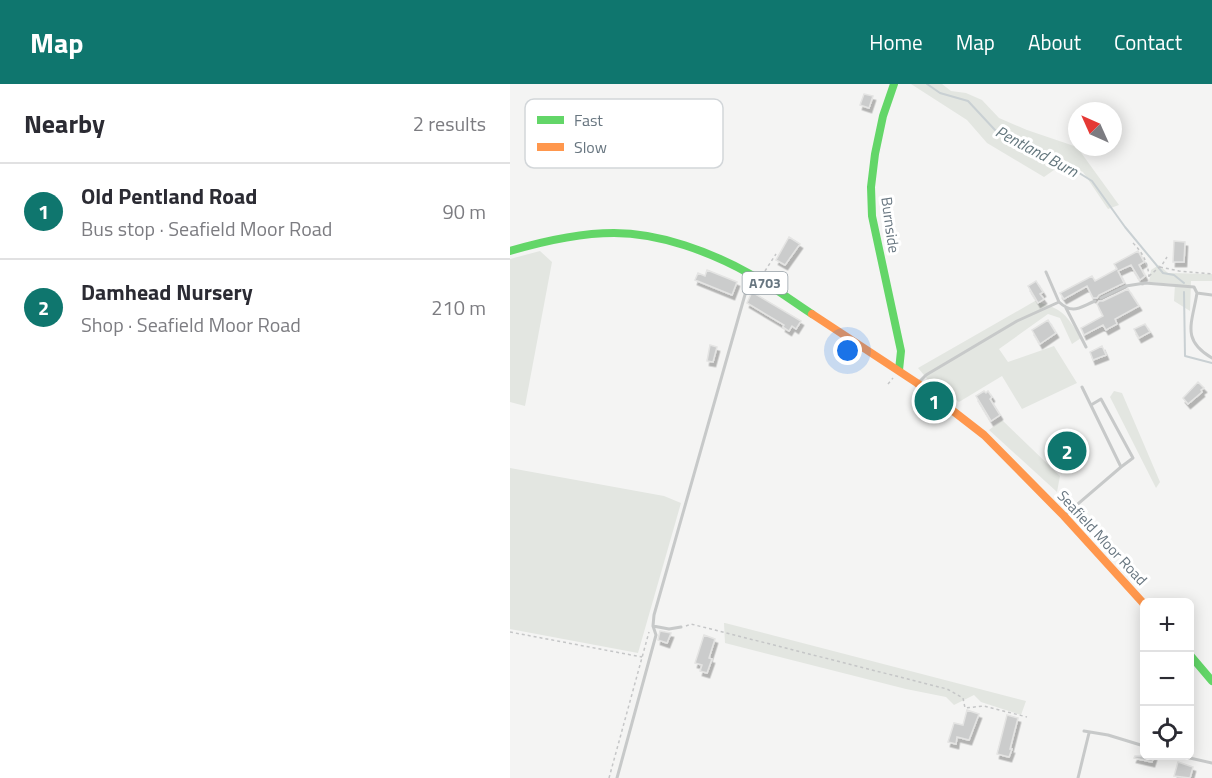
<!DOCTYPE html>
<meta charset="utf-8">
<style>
:root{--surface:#fff;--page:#f2f2f3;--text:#2b2b33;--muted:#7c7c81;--line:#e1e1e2;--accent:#0f766e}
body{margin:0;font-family:"Titillium Web",sans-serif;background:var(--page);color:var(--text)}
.controls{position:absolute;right:18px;bottom:18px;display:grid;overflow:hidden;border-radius:9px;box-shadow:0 3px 15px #0003}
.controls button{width:54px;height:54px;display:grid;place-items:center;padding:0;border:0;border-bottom:2px solid var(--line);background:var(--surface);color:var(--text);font:30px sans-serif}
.compass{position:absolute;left:558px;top:18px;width:54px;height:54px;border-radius:50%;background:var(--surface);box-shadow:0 3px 15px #0003;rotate:315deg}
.you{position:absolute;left:338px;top:267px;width:21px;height:21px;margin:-15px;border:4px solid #fff;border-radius:50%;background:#1a73e8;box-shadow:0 0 0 9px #1a73e833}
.badge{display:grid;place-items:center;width:39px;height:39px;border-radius:50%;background:var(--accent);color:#fff;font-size:20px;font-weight:700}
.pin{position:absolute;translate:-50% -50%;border:3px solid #fff;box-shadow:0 2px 6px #0006}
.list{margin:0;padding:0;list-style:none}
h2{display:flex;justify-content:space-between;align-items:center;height:78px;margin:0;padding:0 24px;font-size:26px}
h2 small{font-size:20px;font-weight:400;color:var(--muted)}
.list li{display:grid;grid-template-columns:39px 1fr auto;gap:18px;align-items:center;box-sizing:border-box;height:96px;padding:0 24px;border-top:2px solid var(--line)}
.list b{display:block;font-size:22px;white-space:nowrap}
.list p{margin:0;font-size:20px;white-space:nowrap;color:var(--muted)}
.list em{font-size:20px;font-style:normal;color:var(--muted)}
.icon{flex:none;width:33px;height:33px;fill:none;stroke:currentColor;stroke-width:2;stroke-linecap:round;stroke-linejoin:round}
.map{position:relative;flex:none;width:702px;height:694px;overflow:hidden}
header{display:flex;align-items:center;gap:36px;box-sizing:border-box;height:84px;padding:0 30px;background:var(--accent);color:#fff}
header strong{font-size:28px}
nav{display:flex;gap:33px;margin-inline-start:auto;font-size:21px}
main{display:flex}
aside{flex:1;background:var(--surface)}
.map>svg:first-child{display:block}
.green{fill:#e3e6e1}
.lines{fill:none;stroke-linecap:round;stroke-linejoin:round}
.stream{stroke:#c9d0d3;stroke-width:2}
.building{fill:#cbcccc;stroke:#e4e4e3;stroke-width:1.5;filter:url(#shadow)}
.path{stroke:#c5c6c7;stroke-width:1.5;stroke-dasharray:3 3;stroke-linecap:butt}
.lane{stroke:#c7c9c9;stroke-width:3}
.fast{stroke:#63d668;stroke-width:8}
.slow{stroke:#ff974d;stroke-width:8}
.labels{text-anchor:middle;stroke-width:6;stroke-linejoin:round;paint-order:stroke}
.shield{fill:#fff;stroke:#959fa6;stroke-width:1.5}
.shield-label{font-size:14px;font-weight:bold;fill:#687680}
.street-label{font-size:15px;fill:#687680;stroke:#fff}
.water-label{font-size:16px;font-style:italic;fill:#63767d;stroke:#fff}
.key{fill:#fff;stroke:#d2d6d9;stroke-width:1.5}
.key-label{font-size:16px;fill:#687680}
</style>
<header>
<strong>Map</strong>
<nav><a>Home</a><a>Map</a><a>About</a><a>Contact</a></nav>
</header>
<main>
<aside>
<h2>Nearby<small>2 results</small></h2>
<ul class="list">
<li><span class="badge">1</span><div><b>Old Pentland Road</b><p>Bus stop · Seafield Moor Road</p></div><em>90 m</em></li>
<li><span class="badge">2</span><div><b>Damhead Nursery</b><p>Shop · Seafield Moor Road</p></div><em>210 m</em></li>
</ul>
</aside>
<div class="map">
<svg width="702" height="694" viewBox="0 0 702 694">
<defs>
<filter id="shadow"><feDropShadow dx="2.5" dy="4.5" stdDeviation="0" flood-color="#0004"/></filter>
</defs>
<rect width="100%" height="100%" fill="#f4f4f3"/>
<path class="green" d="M401,0H432L441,7L456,9L472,16L489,34L517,46L567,63L609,121L598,125L573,88L554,79L534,93L477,59L457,36Z
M30,167L42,178L15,322L0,318V175Z
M649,181L658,189L702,190V197H681L680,227L664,217L665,200L639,198L641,186Z
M525,217C554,226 555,229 571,254L562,260L550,234L538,230L489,265L498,278L544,262L567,299L512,325L492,292L449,318L419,297L408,284Z
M604,307L612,309L650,398L646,404L600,313Z
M492,336L550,392L547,408L479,346Z
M0,384L154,412L171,419L128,569L0,545Z
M214,539H215L516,617L511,631L471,618L464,611L444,621L436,613L396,605L215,559Z"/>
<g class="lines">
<path class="stream" d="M417,0L430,9L458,17L485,46L524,61L582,97L615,143L653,189L664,191L674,199
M674,208L675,272L702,279"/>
</g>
<path class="building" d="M354,10L363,12L359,24L350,21Z
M279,153L290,160L275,181L266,176Z
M664,157L675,158L674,178H663Z
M628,167L634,178L629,181L635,192L630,196L621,181L608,187L614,199L589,211L587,214H583L577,202L554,215L550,209L582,192L585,197L607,185L604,180Z
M197,186L227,198L222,211L185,196L188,189L195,192Z
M526,197L533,208L530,210L534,215L528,219L518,202Z
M618,205L629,222L605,235L607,240L596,246L593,241L574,251L571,244L593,232L587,220L589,217H593Z
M242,208L291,237L286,245L282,242L279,247L273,243L274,241L237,219Z
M538,236L546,249L530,260L522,246Z
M635,240L640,248L629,254L624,245Z
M200,261L207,263L203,278L197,277Z
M592,262L596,271L583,276L580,268Z
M688,298L694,304L691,306L692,308L678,320L673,314Z
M474,307L476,309L478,307L482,313L480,315L490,331L481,337L466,312Z
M150,547L161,549L157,559L148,556Z
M194,551L205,555L199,574L202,575L197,589L190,587L192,581L185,579Z
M457,626L469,630L459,656L447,653L446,660L438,658L444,639L453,641Z
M497,631L508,634L500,665H502L499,673L487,670Z
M625,672H644L642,678L624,674Z
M668,678L683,683L680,694L664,692Z"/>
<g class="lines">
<path class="path" d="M623,159C633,169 638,179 639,193
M650,183L669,187L702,190
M255,187L266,170
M639,192L652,181L657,173
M378,300L383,294
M176,542L181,540L437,605L453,614L455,624L474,622L517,633
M0,548L132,573
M99,694L139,548"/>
<path class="lane" d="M536,188L549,218
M702,211L687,209C682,240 671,256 702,274
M591,214L616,202L635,199L684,203L687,209
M556,224L576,263
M409,298L416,291L507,237L549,218C563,231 570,223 585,217
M581,321L591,315L623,374L611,383
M555,431L611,383L572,303
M143,542L159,545L171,543
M574,647L598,651L634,662
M671,672L702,679
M107,694L146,551L143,542L144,531L240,193
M568,694L579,649"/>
<path class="fast" d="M384,0L373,32L365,70L361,103L362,132L391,267L389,286
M0,167C34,157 69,149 104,149C150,149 201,168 240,190C261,201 282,217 302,230
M680,571L702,597"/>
<path class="slow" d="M302,230L407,299L474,351L554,432L634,520"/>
</g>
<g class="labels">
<rect class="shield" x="232.5" y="188" width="45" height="22" rx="4.5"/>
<g class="shield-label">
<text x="255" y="204">A703</text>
</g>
<g class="street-label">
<text transform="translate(380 141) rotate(82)" y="5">Burnside</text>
<text transform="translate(592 454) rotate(47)" y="5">Seafield Moor Road</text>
</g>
<g class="water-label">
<text transform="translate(527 67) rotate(28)" y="6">Pentland Burn</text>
</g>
</g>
<rect x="15" y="15" width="198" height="69" rx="9" class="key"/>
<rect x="27" y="32" width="27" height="8" fill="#63d668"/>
<rect x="27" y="59" width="27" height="8" fill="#ff974d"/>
<g class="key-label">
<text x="64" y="42">Fast</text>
<text x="64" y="69">Slow</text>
</g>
</svg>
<div class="controls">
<button>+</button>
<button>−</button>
<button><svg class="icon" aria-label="locate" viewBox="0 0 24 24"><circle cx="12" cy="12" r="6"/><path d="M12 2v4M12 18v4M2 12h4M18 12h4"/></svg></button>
</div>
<svg class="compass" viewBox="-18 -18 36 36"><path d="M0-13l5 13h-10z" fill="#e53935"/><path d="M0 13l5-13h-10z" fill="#7c7c81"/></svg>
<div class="you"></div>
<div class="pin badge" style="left:424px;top:317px">1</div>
<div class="pin badge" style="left:557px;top:367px">2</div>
</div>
</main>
